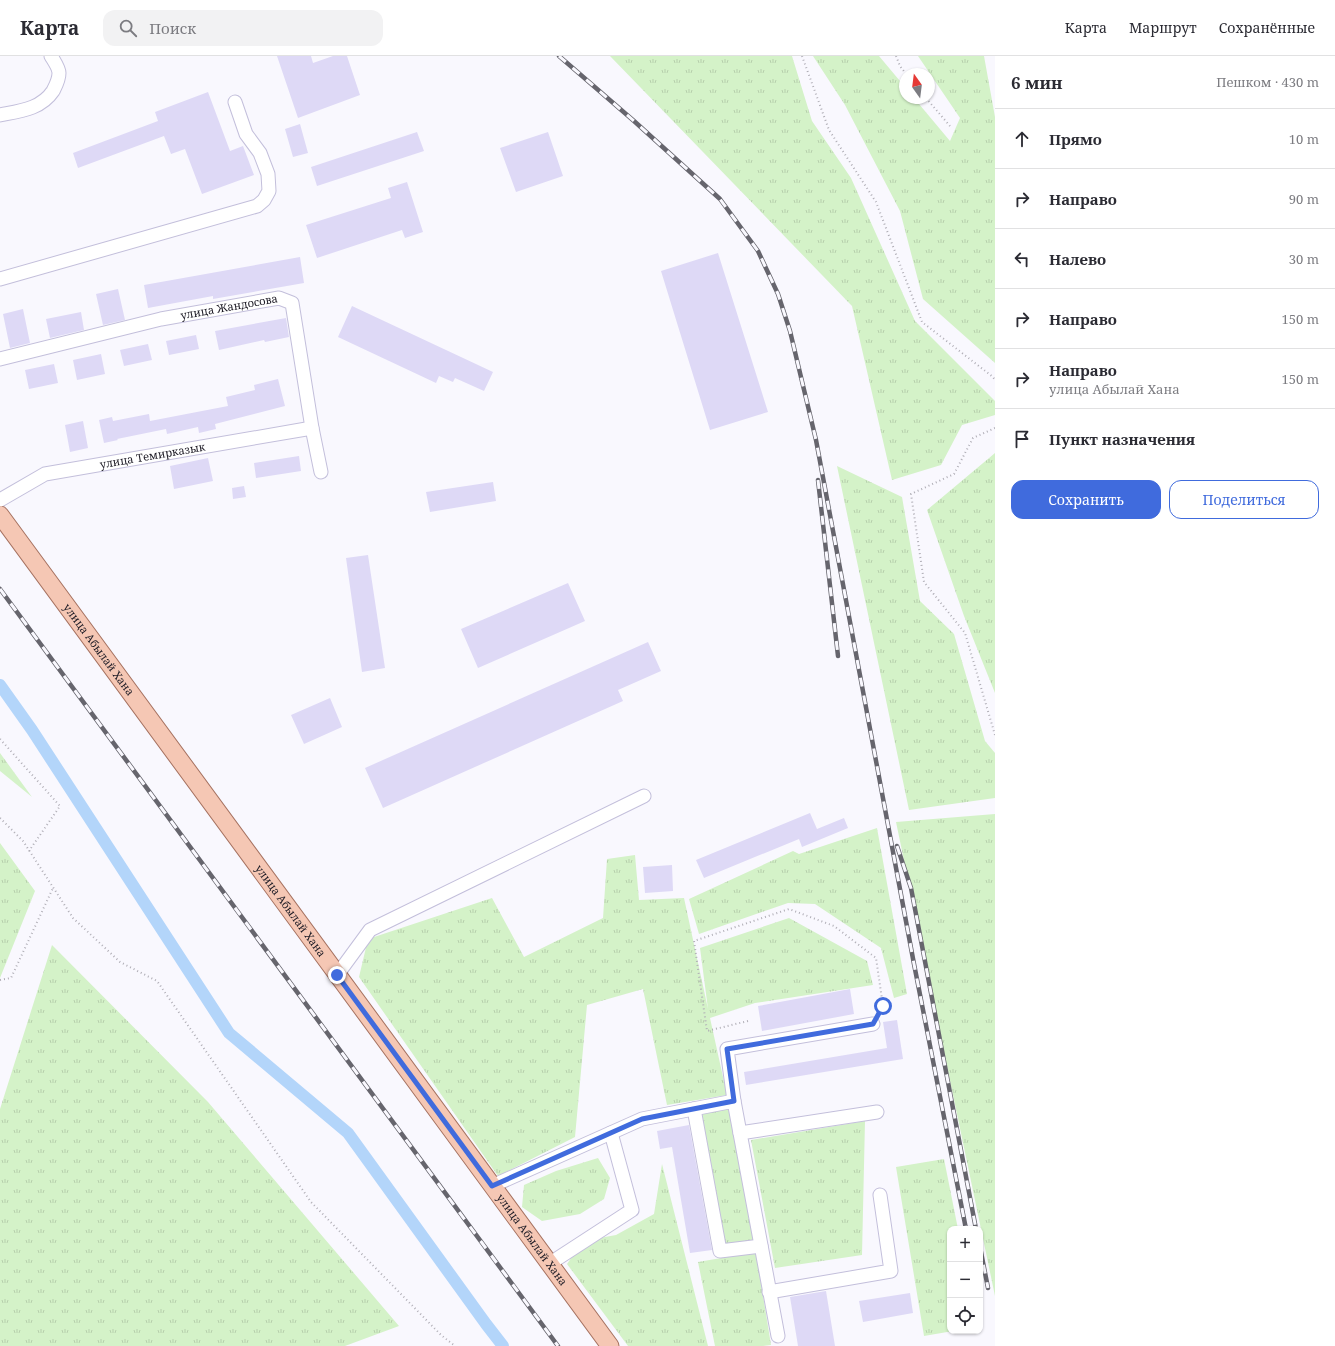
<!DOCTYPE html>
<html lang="ru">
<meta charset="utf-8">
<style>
:root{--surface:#fff;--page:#f2f2f3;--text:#2b2b33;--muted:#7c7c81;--line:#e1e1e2;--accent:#406bdd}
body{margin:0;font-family:"Noto Serif",serif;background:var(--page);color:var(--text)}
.controls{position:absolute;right:12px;bottom:12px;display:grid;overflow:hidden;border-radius:8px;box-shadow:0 1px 3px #0004}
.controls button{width:36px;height:36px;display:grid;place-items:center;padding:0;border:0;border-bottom:1px solid var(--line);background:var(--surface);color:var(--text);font:20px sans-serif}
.compass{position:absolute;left:899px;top:12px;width:36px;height:36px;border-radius:50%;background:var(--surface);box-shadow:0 1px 3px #0004;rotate:346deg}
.stop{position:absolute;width:12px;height:12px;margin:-9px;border:3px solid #406bdd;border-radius:50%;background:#fff}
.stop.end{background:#406bdd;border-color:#fff;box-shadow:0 1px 4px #0008}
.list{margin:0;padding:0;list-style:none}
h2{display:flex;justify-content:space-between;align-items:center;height:52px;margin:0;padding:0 16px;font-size:17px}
h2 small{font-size:13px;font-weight:400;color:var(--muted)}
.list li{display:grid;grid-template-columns:26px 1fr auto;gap:12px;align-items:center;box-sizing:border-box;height:60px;padding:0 16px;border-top:1px solid var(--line)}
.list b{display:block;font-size:15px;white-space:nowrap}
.list p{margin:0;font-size:13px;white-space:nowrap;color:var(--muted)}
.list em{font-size:13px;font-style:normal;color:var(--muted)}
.actions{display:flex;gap:8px;padding:12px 16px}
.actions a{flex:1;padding:9px 0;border:1px solid var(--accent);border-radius:12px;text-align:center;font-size:14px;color:var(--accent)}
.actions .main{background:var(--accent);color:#fff}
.icon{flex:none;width:22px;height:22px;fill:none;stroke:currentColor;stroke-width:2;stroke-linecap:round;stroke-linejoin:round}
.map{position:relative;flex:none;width:995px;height:1290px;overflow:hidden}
header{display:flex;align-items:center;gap:24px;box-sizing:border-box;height:56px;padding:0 20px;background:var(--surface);border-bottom:1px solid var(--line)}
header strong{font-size:19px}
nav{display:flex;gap:22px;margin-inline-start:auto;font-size:14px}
.search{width:280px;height:36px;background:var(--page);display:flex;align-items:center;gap:10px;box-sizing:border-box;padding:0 14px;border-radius:12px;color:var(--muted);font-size:15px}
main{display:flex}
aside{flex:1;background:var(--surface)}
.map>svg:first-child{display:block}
.grass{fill:url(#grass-tufts)}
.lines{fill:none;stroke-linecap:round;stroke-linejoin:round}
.canal{stroke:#b3d5fa;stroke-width:12}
.building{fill:#ded9f6}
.minor-casing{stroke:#c3bfdb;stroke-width:15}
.major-casing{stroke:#a67261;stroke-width:19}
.path{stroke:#b0aeb6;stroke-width:2;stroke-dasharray:1 3;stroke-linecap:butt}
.minor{stroke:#fff;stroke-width:13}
.major{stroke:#f5c7b4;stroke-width:17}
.rail-casing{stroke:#66656d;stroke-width:4.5}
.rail{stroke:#f9f8fe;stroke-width:3;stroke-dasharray:9;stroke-linecap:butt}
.route{stroke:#406bdd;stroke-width:5}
.labels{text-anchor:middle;stroke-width:3;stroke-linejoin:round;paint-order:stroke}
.street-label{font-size:11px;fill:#1d1b25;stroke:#f9f8fe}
</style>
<header>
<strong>Карта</strong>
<div class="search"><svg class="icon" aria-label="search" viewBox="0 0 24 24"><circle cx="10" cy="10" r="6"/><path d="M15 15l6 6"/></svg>Поиск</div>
<nav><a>Карта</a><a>Маршрут</a><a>Сохранённые</a></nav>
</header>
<main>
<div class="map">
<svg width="995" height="1290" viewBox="0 0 995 1290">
<defs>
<pattern id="grass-tufts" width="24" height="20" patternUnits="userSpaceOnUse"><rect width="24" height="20" fill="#d4f2c8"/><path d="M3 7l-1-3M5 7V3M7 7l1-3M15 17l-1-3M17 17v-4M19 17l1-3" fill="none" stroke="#b6cfac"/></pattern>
</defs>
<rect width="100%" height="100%" fill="#f9f8fe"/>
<path class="grass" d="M610,0H792L812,65L851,122L915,265L995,345V359L962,369L941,409L892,424L852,250Z
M813,0H879L905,31V42H914L950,85L960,62L918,0H984L995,61V307L923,243L900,155L845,49Z
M995,397V637L964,560L927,454Z
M837,410L902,441L920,545L954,578L985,685L995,697V742L909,754Z
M0,697L32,741L0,715Z
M995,758V1240L896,766Z
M877,772L907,938L894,942L881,892L815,848L788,847L699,878L689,843L793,795L799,798Z
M0,787L35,835L0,922Z
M635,799L639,844L684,842L708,953L700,892L789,862L867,905L873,929L755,947L710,962L727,1039L667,1049L643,933L587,949L575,1081L498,1120L359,921L368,883L492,842L524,901L603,862L607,803Z
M52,889L208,1046L399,1270L345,1290H0V1053Z
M730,1050L756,1184L724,1189L698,1056Z
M865,1065L862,1199L775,1212L751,1084Z
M598,1102L610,1122L604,1143L580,1158L542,1165L522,1151L524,1129L556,1115Z
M944,1103L958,1173H950V1275H953L924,1280L896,1111Z
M662,1108L708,1290H628L567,1208L583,1185L616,1179L654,1158Z
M756,1196L771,1289L763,1290H715L698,1206Z"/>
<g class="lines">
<path class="canal" d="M0,629L32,674L229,977L348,1077L486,1268L503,1290"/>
</g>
<path class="building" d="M277,0H311L313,7L333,0H347L360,39L298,62Z
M208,36L230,95L243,90L254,119L202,138L185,93L171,98L164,80L78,112L73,97L158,65L155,56Z
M300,68L308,97L293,101L285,73Z
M417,76L424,95L317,130L311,111Z
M548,76L563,120L516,136L500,92Z
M407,126L423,176L405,182L402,174L317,202L306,169L391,142L388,132Z
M718,197L768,356L710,374L661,215Z
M300,201L304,227L213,243V240L148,252L144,229Z
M118,233L125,264L103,269L96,238Z
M352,250L493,316L484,335L455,322L453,326L439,320L436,327L338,281Z
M23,253L30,287L10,292L3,258Z
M81,256L84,274L50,282L46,263Z
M286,262L289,281L265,286L264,284L219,294L215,275Z
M196,279L199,293L169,299L166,285Z
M148,288L152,304L124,310L120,294Z
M101,298L105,318L77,324L73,304Z
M54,308L58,327L29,333L25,314Z
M278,323L285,350L215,368L216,373L199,377L198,371L167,378L166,373L117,383L118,384L104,387L99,364L112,361L113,365L149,358L150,365L228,350L226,341L255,334L254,329Z
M83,365L88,392L70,396L65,369Z
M299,400L301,415L256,422L254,407Z
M208,402L213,425L174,433L170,410Z
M493,426L496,445L430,456L426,436Z
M244,430L246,441L233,443L232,432Z
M368,499L385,612L362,616L346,502Z
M568,527L585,565L478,612L461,573Z
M648,586L661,615L618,634L623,645L383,752L365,712Z
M330,642L342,671L304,688L291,659Z
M810,757L817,773L844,762L848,772L802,791L799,783L704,822L696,804Z
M672,809L673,835L645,837L643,811Z
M850,933L854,958L762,975L758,950Z
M897,964L903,1003L746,1029L744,1016L887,992L883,966Z
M689,1069L712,1194L690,1197L672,1091L660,1093L657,1075Z
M826,1235L835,1290H798L790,1241Z
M910,1237L913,1257L863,1266L859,1245Z"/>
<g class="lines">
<defs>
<g id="minor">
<path d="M0,59C20,55 41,53 53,35C56,29 59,24 59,17C59,12 54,5 51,0"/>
<path d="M0,223L257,150L264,144L269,135L268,118L260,97L246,78L235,46"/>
<path id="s1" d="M0,303L161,263L279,242L292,247L312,372L321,416"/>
<path id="s2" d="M0,444L45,418L312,372"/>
<path d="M337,919L370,874L644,740"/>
<path d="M734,1045L727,993L873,968"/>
<path d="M694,1053L720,1195L761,1190"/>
<path d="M740,1077L877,1056"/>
<path d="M492,1130L642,1063L734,1045L778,1280"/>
<path d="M549,1208L632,1154L611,1077"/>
<path d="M769,1236L891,1215L880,1139"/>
</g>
<g id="major">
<path id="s3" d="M0,459L610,1290"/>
</g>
</defs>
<use href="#minor" class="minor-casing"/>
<use href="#major" class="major-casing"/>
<path class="path" d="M802,0L829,74L876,146L922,266L993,321L995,324
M896,0L900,10L906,18
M926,42L950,70
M995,372L973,382L954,418L911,438L924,526L965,577L995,679
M0,683L60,750L29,795
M0,762L23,785L73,862L120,906L157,925L311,1146L441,1279L455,1290
M0,924L11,922L53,832
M748,965L707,975L694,885L789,853L834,870L876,902L883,950L878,959"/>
<use href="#minor" class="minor"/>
<use href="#major" class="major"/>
<defs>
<path id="rail" d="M559,0L634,65L720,143L758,195L778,238L790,275L816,384L914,908L966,1173
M818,424L838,600
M0,533L558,1290
M897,790L911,832L976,1173
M980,1191L988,1232"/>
</defs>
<use href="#rail" class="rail-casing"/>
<use href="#rail" class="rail"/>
</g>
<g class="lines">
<path class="route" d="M337,919L492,1130L642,1063L734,1045L727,993L873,968L883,950"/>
</g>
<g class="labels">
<g class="street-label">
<text dy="4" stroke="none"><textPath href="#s1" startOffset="235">улица Жандосова</textPath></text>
<text dy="4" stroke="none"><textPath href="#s2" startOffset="161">улица Темирказык</textPath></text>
<text dy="4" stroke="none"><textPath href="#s3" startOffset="167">улица Абылай Хана</textPath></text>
<text dy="4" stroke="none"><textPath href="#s3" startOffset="491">улица Абылай Хана</textPath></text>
<text dy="4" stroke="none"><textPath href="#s3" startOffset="899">улица Абылай Хана</textPath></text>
</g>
</g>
</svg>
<div class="controls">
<button>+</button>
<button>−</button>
<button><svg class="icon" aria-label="locate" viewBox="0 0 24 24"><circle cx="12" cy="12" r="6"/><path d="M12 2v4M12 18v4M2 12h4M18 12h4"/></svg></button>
</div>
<svg class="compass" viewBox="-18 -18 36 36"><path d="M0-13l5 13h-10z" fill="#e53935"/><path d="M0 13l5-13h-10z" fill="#7c7c81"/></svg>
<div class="stop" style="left:883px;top:950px"></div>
<div class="stop end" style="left:337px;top:919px"></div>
</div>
<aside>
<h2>6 мин<small>Пешком · 430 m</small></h2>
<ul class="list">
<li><svg class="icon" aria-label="ahead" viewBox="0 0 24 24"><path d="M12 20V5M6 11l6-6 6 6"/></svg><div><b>Прямо</b></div><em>10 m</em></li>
<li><svg class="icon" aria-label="right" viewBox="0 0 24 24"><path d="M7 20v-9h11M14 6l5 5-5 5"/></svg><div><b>Направо</b></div><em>90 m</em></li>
<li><svg class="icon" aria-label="left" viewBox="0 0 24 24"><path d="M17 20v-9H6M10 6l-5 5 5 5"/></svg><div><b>Налево</b></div><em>30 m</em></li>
<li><svg class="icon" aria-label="right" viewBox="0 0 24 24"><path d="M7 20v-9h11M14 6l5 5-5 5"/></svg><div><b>Направо</b></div><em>150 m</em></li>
<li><svg class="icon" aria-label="right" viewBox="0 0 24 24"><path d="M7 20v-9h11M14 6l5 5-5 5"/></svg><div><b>Направо</b><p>улица Абылай Хана</p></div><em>150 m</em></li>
<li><svg class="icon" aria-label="arrive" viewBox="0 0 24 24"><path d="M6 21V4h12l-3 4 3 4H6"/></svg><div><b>Пункт назначения</b></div></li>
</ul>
<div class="actions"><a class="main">Сохранить</a><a>Поделиться</a></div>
</aside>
</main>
